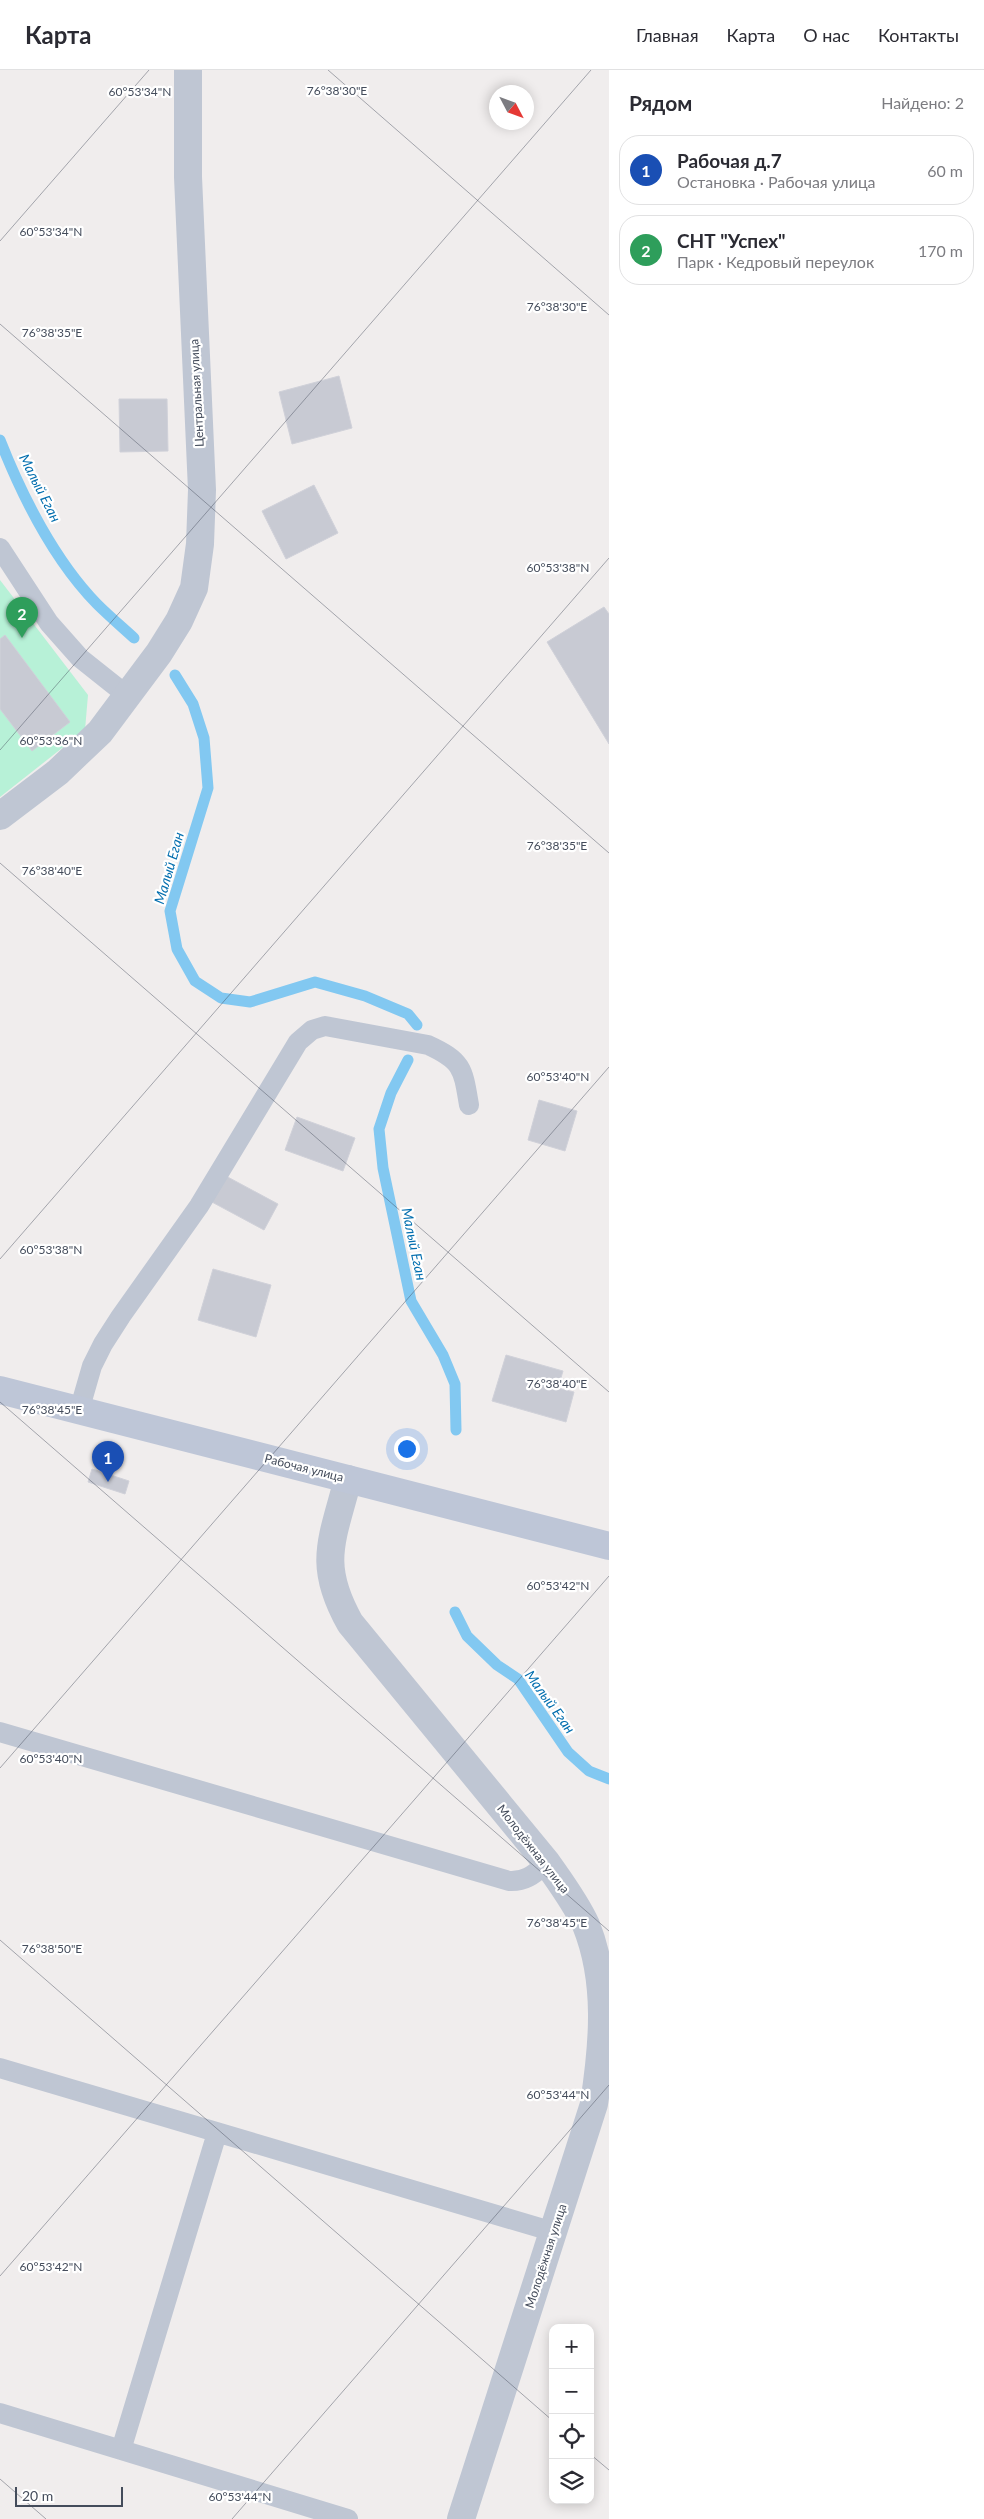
<!DOCTYPE html>
<html lang="ru">
<meta charset="utf-8">
<style>
:root{--surface:#fff;--page:#f2f2f3;--text:#2b2b33;--muted:#7c7c81;--line:#e1e1e2;--accent:#db2777}
body{margin:0;font-family:Lato,sans-serif;background:var(--page);color:var(--text)}
.controls{position:absolute;right:15px;bottom:15px;display:grid;overflow:hidden;border-radius:10px;box-shadow:0 2px 12px #0003}
.controls button{width:45px;height:45px;display:grid;place-items:center;padding:0;border:0;border-bottom:1px solid var(--line);background:var(--surface);color:var(--text);font:25px sans-serif}
.compass{position:absolute;left:489px;top:15px;width:45px;height:45px;border-radius:50%;background:var(--surface);box-shadow:0 2px 12px #0003;rotate:131deg}
.scale{position:absolute;left:15px;bottom:12px;width:108px;box-sizing:border-box;padding-left:5px;border:2px solid #444c5b;border-top:0;font-size:14px;line-height:18px;white-space:nowrap;color:#444c5b;-webkit-text-stroke:4px #fff;paint-order:stroke}
.you{position:absolute;left:406px;top:1378px;width:18px;height:18px;margin:-12px;border:4px solid #fff;border-radius:50%;background:#1a73e8;box-shadow:0 0 0 8px #1a73e833}
.badge{display:grid;place-items:center;width:32px;height:32px;border-radius:50%;background:var(--accent);color:#fff;font-size:16px;font-weight:700}
.pin{position:absolute;translate:-50% -41px;filter:drop-shadow(0 1px 2px #0008)}
.pin::after{content:'';position:absolute;top:26px;width:18px;height:15px;background:inherit;clip-path:polygon(0 0,100% 0,50% 100%)}
.list{margin:0;padding:0;list-style:none}
h2{display:flex;justify-content:space-between;align-items:center;height:65px;margin:0;padding:0 20px;font-size:21px}
h2 small{font-size:16px;font-weight:400;color:var(--muted)}
.list li{display:grid;grid-template-columns:32px 1fr auto;gap:15px;align-items:center;box-sizing:border-box;height:70px;margin:0 10px 10px;padding:0 10px;border:1px solid var(--line);border-radius:20px}
.list b{display:block;font-size:19px;white-space:nowrap}
.list p{margin:0;font-size:16px;white-space:nowrap;color:var(--muted)}
.list em{font-size:16px;font-style:normal;color:var(--muted)}
.icon{flex:none;width:28px;height:28px;fill:none;stroke:currentColor;stroke-width:2;stroke-linecap:round;stroke-linejoin:round}
.map{position:relative;flex:none;width:609px;height:2449px;overflow:hidden}
header{display:flex;align-items:center;gap:30px;box-sizing:border-box;height:70px;padding:0 25px;background:var(--surface);border-bottom:1px solid var(--line)}
header strong{font-size:24px}
nav{display:flex;gap:28px;margin-inline-start:auto;font-size:18px}
main{display:flex}
aside{flex:1;background:var(--surface)}
.map>svg:first-child{display:block}
.green{fill:#b7f1d7}
.lines{fill:none;stroke-linecap:round;stroke-linejoin:round}
.stream{stroke:#82c8f1;stroke-width:11}
.building{fill:#c8cad3;stroke:#d0d1d9}
.lane{stroke:#bfc6d3;stroke-width:20}
.street{stroke:#bfc6d3;stroke-width:28}
.secondary{stroke:#bec6d7;stroke-width:28}
.ticks{fill:none;stroke:#444c5b;stroke-width:1;stroke-opacity:0.45}
.labels{text-anchor:middle;stroke-width:4.5;stroke-linejoin:round;paint-order:stroke}
.street-label{font-size:12px;fill:#444c5b;stroke:#fff}
.water-label{font-size:14px;font-style:italic;fill:#046faf;stroke:#fff}
.ticks-label{font-size:12px;text-anchor:middle;fill:#444c5b;stroke:#fff;stroke-width:4.5;stroke-linejoin:round;paint-order:stroke}
</style>
<header>
<strong>Карта</strong>
<nav><a>Главная</a><a>Карта</a><a>О нас</a><a>Контакты</a></nav>
</header>
<main>
<div class="map">
<svg width="609" height="2449" viewBox="0 0 609 2449">
<rect width="100%" height="100%" fill="#f0eded"/>
<path class="green" d="M0,510L88,625L85,660L0,727Z"/>
<g class="lines">
<path class="stream" d="M0,370C22,426 55,491 97,534C109,546 122,557 134,568
M175,605L193,634L204,668L208,718L170,841L177,879L195,911L221,928L250,932L315,912L365,926L408,944L417,955
M408,990L391,1023L379,1059L383,1098L411,1231L443,1285L455,1314L456,1360
M455,1542L467,1566L497,1595L518,1609L568,1682L589,1701L609,1709"/>
</g>
<path class="building" d="M339,306L352,358L292,374L279,322Z
M119,329H167L168,381L120,382Z
M314,415L338,463L286,489L262,441Z
M604,537L609,544V674L547,572Z
M5,565L70,652L32,681L0,639V569Z
M539,1030L577,1041L565,1081L528,1070Z
M297,1047L355,1068L343,1101L285,1080Z
M224,1105L278,1134L264,1160L210,1131Z
M213,1199L271,1215L256,1267L198,1250Z
M506,1285L563,1301L558,1318L574,1322L566,1352L492,1331Z
M92,1399L129,1411L125,1424L88,1412Z"/>
<g class="lines">
<path class="lane" d="M0,478L49,553L80,588L129,627
M79,1341L92,1296L103,1274L121,1246L199,1136L298,972L312,960L325,956L428,975C463,991 463,999 469,1035
M0,1662L509,1811C526,1812 534,1804 547,1793
M0,1998L554,2162
M0,2343L348,2449
M121,2380L217,2063"/>
<path class="street" d="M0,746L58,702L100,662L159,583L179,551L194,518L200,474L202,420L188,107V0
M348,1409C332,1471 317,1494 350,1553L547,1793C561,1813 576,1833 586,1855C609,1912 603,1975 594,2034L461,2449"/>
<path class="secondary" d="M0,1320L609,1476"/>
</g>
<path class="ticks" d="M328,0L609,245M0,171L149,0M0,254L609,783M0,680L591,0M0,793L609,1322M0,1189L609,488M0,1332L609,1861M0,1698L609,997M0,1870L553,2351M0,2206L609,1506M590,2384L609,2400M0,2409L46,2449M232,2449L609,2015"/>
<g class="labels">
<g class="street-label">
<text transform="translate(197 323) rotate(-93)" y="4">Центральная улица</text>
<text transform="translate(304 1398) rotate(14)" y="4">Рабочая улица</text>
<text transform="translate(533 1779) rotate(52)" y="4">Молодёжная улица</text>
<text transform="translate(546 2186) rotate(-72)" y="4">Молодёжная улица</text>
</g>
<g class="water-label">
<text transform="translate(40 418) rotate(63)" y="5">Малый Еган</text>
<text transform="translate(169 798) rotate(-74)" y="5">Малый Еган</text>
<text transform="translate(414 1174) rotate(78)" y="5">Малый Еган</text>
<text transform="translate(550 1632) rotate(54)" y="5">Малый Еган</text>
</g>
</g>
<g class="ticks-label">
<text x="337" y="25">76°38'30"E</text>
<text x="140" y="26">60°53'34"N</text>
<text x="51" y="166">60°53'34"N</text>
<text x="557" y="241">76°38'30"E</text>
<text x="52" y="267">76°38'35"E</text>
<text x="558" y="502">60°53'38"N</text>
<text x="51" y="675">60°53'36"N</text>
<text x="557" y="780">76°38'35"E</text>
<text x="52" y="805">76°38'40"E</text>
<text x="558" y="1011">60°53'40"N</text>
<text x="51" y="1184">60°53'38"N</text>
<text x="557" y="1318">76°38'40"E</text>
<text x="52" y="1344">76°38'45"E</text>
<text x="558" y="1520">60°53'42"N</text>
<text x="51" y="1693">60°53'40"N</text>
<text x="557" y="1857">76°38'45"E</text>
<text x="52" y="1883">76°38'50"E</text>
<text x="558" y="2029">60°53'44"N</text>
<text x="51" y="2201">60°53'42"N</text>
<text x="240" y="2431">60°53'44"N</text>
</g>
</svg>
<div class="controls">
<button>+</button>
<button>−</button>
<button><svg class="icon" aria-label="locate" viewBox="0 0 24 24"><circle cx="12" cy="12" r="6"/><path d="M12 2v4M12 18v4M2 12h4M18 12h4"/></svg></button>
<button><svg class="icon" aria-label="layers" viewBox="0 0 24 24"><path d="M12 4l9 5-9 5-9-5zM3 14l9 5 9-5"/></svg></button>
</div>
<svg class="compass" viewBox="-18 -18 36 36"><path d="M0-13l5 13h-10z" fill="#e53935"/><path d="M0 13l5-13h-10z" fill="#7c7c81"/></svg>
<div class="scale">20 m</div>
<div class="you"></div>
<div class="pin badge" style="left:108px;top:1412px;background:#1a4fb4">1</div>
<div class="pin badge" style="left:22px;top:568px;background:#2e9e5b">2</div>
</div>
<aside>
<h2>Рядом<small>Найдено: 2</small></h2>
<ul class="list">
<li><span class="badge" style="background:#1a4fb4">1</span><div><b>Рабочая д.7</b><p>Остановка · Рабочая улица</p></div><em>60 m</em></li>
<li><span class="badge" style="background:#2e9e5b">2</span><div><b>СНТ &quot;Успех&quot;</b><p>Парк · Кедровый переулок</p></div><em>170 m</em></li>
</ul>
</aside>
</main>
